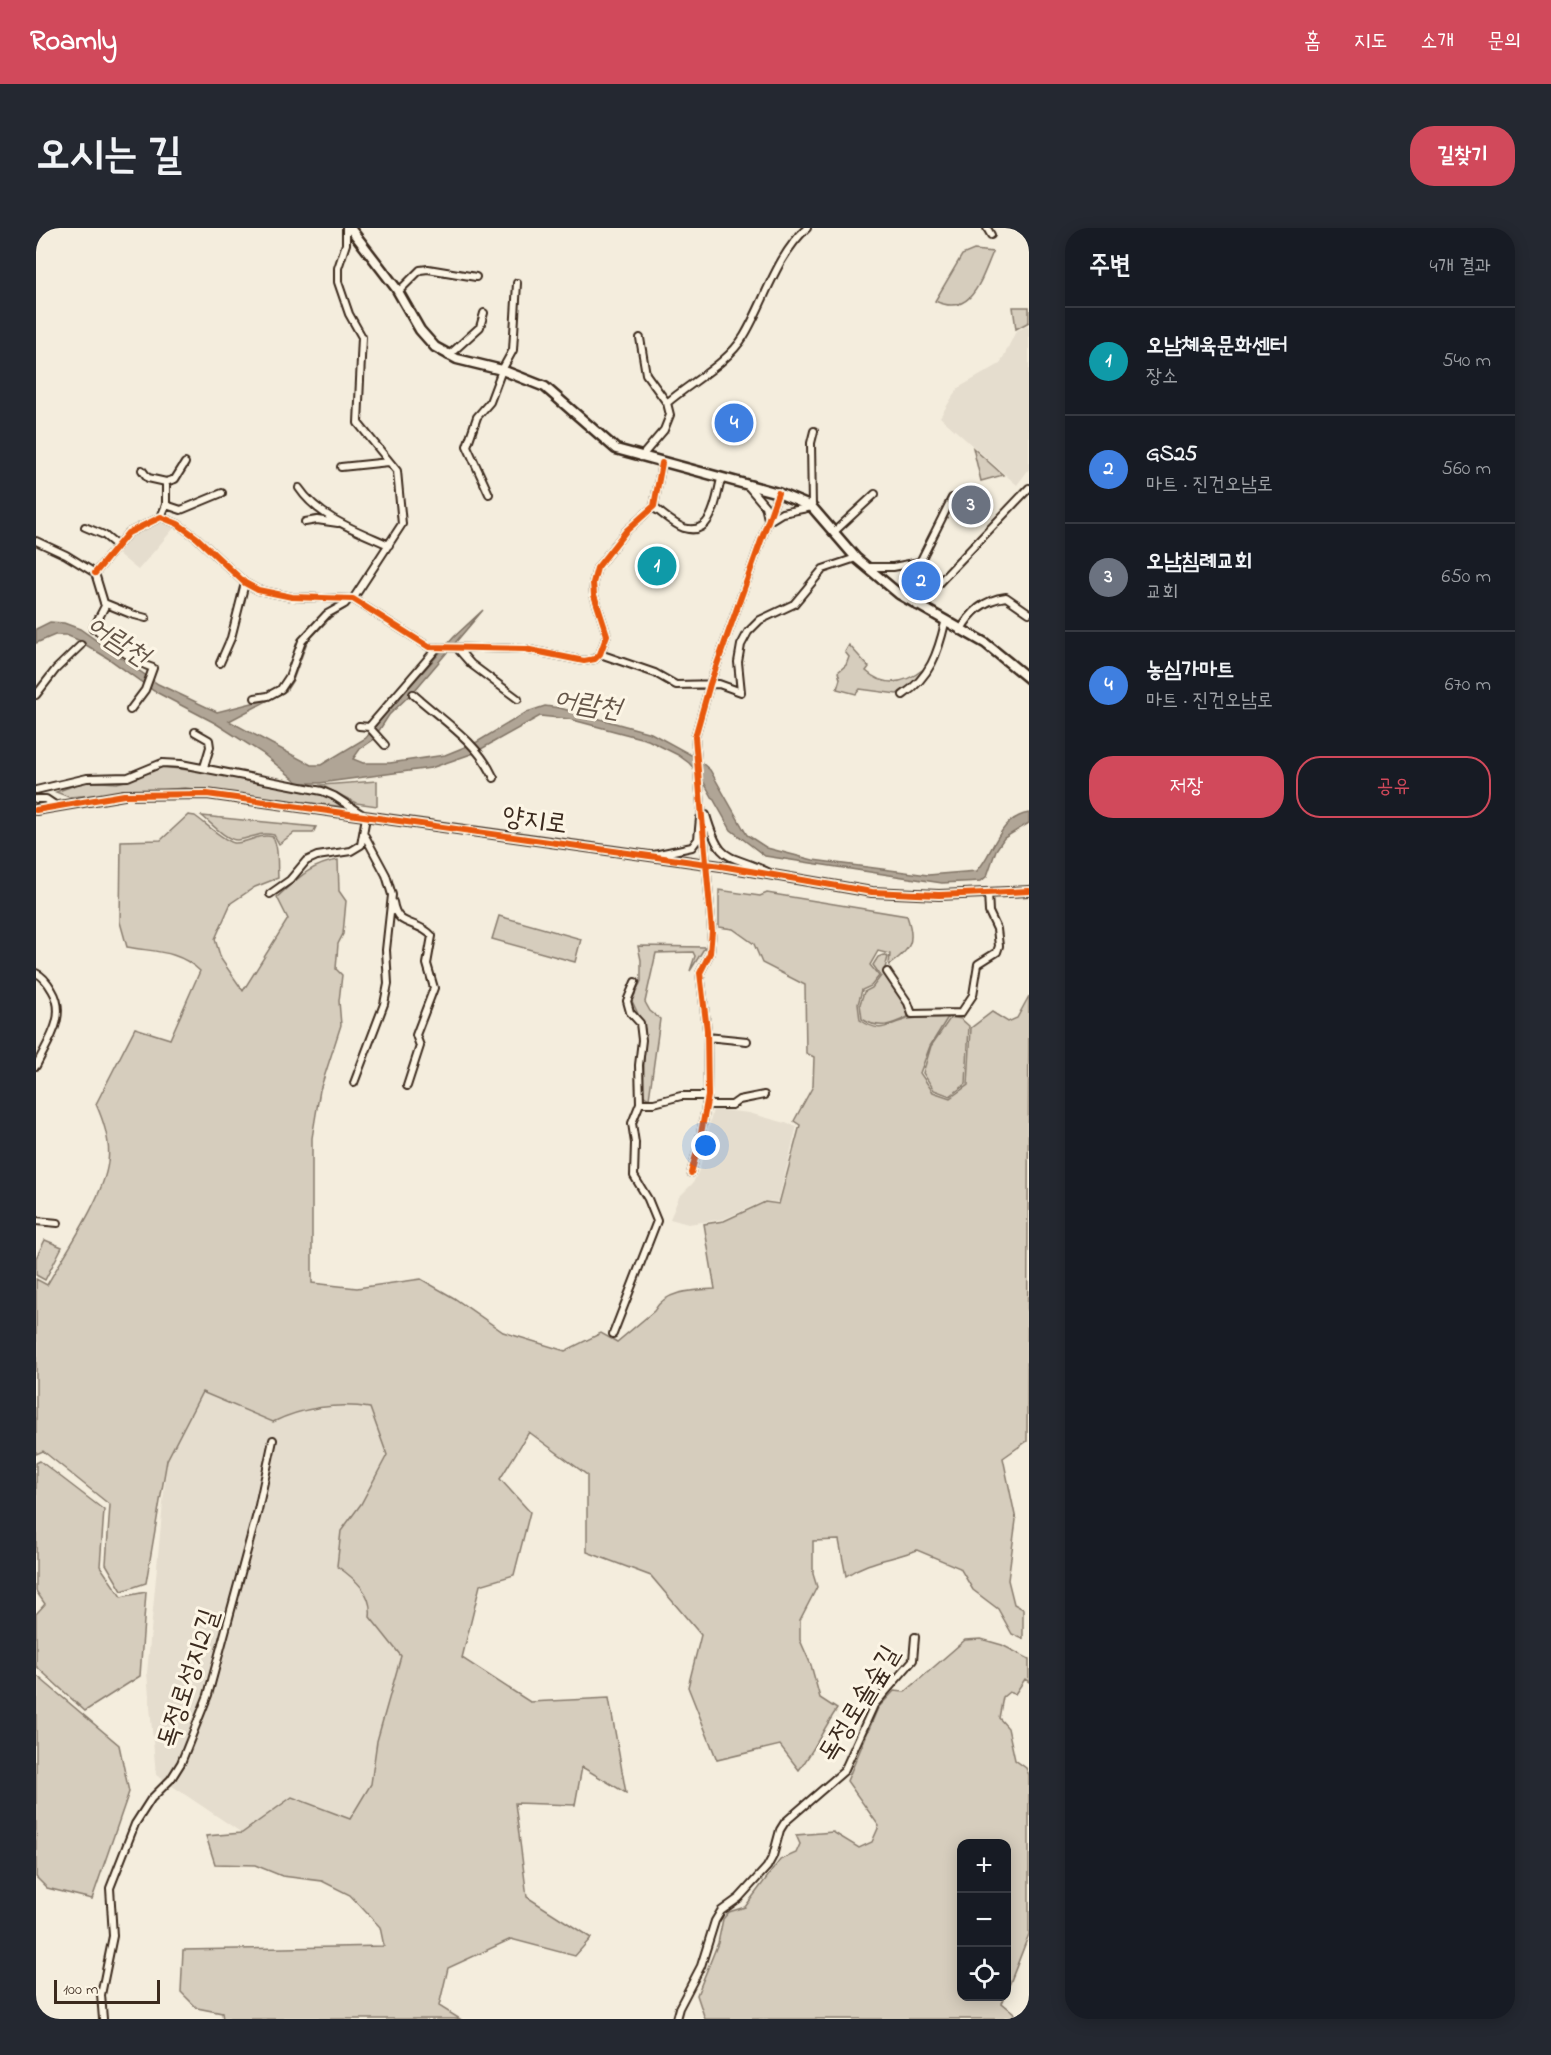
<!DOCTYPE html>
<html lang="ko">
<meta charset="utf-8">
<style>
:root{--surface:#171b24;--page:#242831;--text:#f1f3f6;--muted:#9ea1a6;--line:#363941;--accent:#d1495b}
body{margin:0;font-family:"Indie Flower","Poor Story",sans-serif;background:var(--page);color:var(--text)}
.controls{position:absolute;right:18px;bottom:18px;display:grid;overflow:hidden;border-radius:12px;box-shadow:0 3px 15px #0003}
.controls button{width:54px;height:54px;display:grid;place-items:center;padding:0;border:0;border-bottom:2px solid var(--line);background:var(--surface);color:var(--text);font:30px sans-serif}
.scale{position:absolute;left:18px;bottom:15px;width:106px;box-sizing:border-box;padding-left:6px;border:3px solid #3b2a1e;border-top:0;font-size:16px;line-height:21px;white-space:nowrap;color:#3b2a1e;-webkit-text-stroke:4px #fcf5e5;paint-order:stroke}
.you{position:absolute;left:670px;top:918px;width:21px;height:21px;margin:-15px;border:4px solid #fff;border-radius:50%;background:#1a73e8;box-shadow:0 0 0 9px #1a73e833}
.badge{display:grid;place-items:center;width:39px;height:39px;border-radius:50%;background:var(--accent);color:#fff;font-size:20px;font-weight:700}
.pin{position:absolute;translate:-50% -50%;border:3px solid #fff;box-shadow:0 2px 6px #0006}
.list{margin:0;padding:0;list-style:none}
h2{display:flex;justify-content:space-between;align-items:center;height:78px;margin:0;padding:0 24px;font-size:26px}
h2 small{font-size:20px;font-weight:400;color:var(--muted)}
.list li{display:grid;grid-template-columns:39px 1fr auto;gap:18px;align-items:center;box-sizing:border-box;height:108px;padding:0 24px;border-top:2px solid var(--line)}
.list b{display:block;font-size:22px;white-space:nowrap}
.list p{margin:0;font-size:20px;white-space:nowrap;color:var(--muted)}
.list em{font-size:20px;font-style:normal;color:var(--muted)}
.actions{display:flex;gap:12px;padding:18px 24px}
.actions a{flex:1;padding:14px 0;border:2px solid var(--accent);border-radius:24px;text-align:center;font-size:21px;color:var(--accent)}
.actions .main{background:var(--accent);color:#fff}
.icon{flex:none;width:33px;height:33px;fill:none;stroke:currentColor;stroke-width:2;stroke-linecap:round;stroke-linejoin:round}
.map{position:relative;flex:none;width:993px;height:1791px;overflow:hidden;border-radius:24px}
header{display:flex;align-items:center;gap:36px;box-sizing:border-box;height:84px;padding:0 30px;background:var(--accent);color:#fff}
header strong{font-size:28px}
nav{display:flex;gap:33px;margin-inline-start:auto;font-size:21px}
.intro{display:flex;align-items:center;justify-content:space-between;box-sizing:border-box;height:144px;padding:0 36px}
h1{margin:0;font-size:42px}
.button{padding:15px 27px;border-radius:24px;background:var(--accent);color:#fff;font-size:21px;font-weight:700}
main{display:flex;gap:36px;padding:0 36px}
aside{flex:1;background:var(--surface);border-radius:24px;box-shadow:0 3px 15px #0003}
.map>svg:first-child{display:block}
.built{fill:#e5ddce}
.green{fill:#d6cdbd;stroke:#887c6e;stroke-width:1.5}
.water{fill:#b0a596;stroke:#817466;stroke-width:1.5}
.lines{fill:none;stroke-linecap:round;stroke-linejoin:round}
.minor-casing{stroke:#3b2a1e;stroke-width:10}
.tertiary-casing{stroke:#3b2a1e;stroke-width:12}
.secondary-casing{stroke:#3b2a1e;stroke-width:13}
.minor{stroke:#fcf5e5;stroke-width:6}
.tertiary{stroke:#fcf5e5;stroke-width:8}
.secondary{stroke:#fcf5e5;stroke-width:8}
.cycleway-casing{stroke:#fcf5e5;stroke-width:10}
.cycleway{stroke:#e8590c;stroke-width:6}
.labels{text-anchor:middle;stroke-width:6;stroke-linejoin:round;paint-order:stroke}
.street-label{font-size:27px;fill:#3b2a1e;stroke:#fcf5e5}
.water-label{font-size:28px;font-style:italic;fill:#645548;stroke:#fcf5e5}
</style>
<header>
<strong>Roamly</strong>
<nav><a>홈</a><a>지도</a><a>소개</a><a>문의</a></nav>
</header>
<div class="intro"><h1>오시는 길</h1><a class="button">길찾기</a></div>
<main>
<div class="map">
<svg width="993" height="1791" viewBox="0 0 993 1791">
<rect width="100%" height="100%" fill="#f4eddd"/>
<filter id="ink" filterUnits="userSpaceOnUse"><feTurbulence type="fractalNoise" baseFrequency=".0167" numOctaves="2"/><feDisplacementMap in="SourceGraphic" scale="12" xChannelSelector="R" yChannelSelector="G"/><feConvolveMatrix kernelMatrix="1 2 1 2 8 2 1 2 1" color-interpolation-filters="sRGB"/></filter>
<g filter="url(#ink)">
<path class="built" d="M993,97V241L981,257L904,189L922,160L964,136L980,103Z
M125,294L138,300L102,342L81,325L91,311Z
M677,881L713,885L761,898L742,974L728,973L688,991L652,996L634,991L643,969L657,955L664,940Z
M166,1164L237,1194L255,1185L315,1177L334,1180L351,1227L325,1276L305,1303L321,1352L336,1377L334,1389L365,1428L341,1513L335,1556L314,1592L256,1569L206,1605L120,1547L111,1445L131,1232Z"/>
<path class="green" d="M938,22L957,24C945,51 936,90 899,73L926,27Z
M977,79H993V94L980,101Z
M937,220L967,247L945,253Z
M813,417L833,439L830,443C850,461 870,455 889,440L880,453L861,466L824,461L820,466L801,461L804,451L802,444L810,437L813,429L809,424Z
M126,539L179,545L288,567L309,579L149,560L33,569L20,564L50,553L81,555L93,552Z
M341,553V578L320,575L285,557Z
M152,587L159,588C168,594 190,615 199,615C213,615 222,605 237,609C243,620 241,637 242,650L219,659L195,675L179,711L185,731L207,763L252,691L241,669C261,651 275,636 302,632L303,663L310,673L307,706L302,716L300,741L306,747L303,773L305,797L284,862L276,910V1055L321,1060L385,1051L418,1070L467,1104L529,1123L565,1105L581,1114L618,1083C629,1062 658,1062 679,1061L668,996L688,993L729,974L743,976L764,897L758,893L777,858L778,829L770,825L769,757L726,735L718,716L697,701L683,699V662L724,668L731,665L871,688C880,714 875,721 853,737L854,726L842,723L834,737L843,748L835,758L826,762L822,776L824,792C848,808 851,795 873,791C886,789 900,790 912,789L894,818L884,845L897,864L914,870L932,857L935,800L956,784L972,794L981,790L993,768L991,1213L967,1230L980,1292L972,1352L978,1376L987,1381V1411L976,1406L962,1381L937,1362L924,1340L881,1322C855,1332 833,1332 810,1348L803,1312L777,1313V1346L781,1359L764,1392V1412L775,1437L784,1470L801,1481C787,1501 778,1523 763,1542L744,1517L681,1532L652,1459L665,1407L615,1348L551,1324V1247L493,1204L464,1251L494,1284L478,1347L444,1357L426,1430L494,1474L573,1470L590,1565L546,1539L539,1577L479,1575L491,1669L555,1710L539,1728L475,1711L412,1740L403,1778L424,1791H187L186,1785L161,1780L145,1764L147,1722L348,1718L344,1699L314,1667L286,1653L246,1648L219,1637L179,1636L170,1608L206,1605L256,1569L314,1591L335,1556L341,1513L365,1428L334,1389C337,1365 319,1351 301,1338L305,1303L325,1276L351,1227L334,1180C303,1174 265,1180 237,1194L166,1164L131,1232L110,1355L86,1363L70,1336L74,1277L7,1223L0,1226V1051L11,1057C29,1025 68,969 72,934C75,914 68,894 60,876L99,800L134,811L164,743C143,722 118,724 91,719L84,694L85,613L125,612Z
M166,588L280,599L277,605H258L243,616L238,607C223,603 215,611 201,612C190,612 175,595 166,588Z
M463,688L545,711L539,734L456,711Z
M602,718L669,719L654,743L659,728L657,724L620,725L609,774L614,783L624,791L613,871L607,867L609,801L596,773L605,753V732Z
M847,727L852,729L848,744L870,777L872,789C855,797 843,802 826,791L824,776L828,764L836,760L845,748L837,737L842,729Z
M915,789L925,791L933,798L930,856L914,868L898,862L887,845L895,818Z
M9,1012L26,1019L9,1052L0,1047V1030Z
M4,1233L68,1282L64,1338L85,1369L110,1364L104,1448L49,1483L0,1438V1386L9,1376L0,1363V1235Z
M945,1411L966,1417L993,1431V1454L989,1451L979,1466L973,1464L967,1469L963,1490L972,1500L979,1532L990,1540L993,1547V1706L971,1763L970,1616H926V1768L969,1769L966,1775L978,1785L976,1791H669L661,1767L682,1715L687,1691L693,1684L709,1679L744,1632L760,1625L764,1616L760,1607L797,1604L823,1620L836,1614L843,1598L811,1553L842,1480L858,1463L869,1464L929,1412Z
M0,1447L83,1517L93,1564L56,1671L11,1660L0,1649Z"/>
<path class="water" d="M314,374L309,381L295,389L271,414L257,452L250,463L193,493L275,537H285L330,510L348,487L418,409L447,382L379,462L353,487L337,512L324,521L317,531L327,535H354L409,527L441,514L491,484L509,478L524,480L615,505L659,529L674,542L711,607L731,620L777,632L892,647L941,643C958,625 962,590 993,585V595L968,610L960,622L951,648L945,653L906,655L729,628L695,602L663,546L653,535L642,527L612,512L533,491L504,488L438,525L395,540L284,555H263L226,525L179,495L118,463L73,431L42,412L30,407H19L0,415V401L14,394L28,395L44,401L122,456L181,484L224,473L250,461L267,416L288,391Z"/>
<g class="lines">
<defs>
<path id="minor" d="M310,0V16L302,40V54L313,86L326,109L322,195L361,243L366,296L317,371
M951,0L955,7
M362,64L384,42L392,41L440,49
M604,110L610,146L631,175L634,187L628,202L605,229
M412,128L444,99L448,85
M631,175C655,154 691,136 708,108C729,73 740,28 771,0
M305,239L353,234
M106,242L112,250L130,254
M712,258L729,278L732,291
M263,260C283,290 322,303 353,317
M453,266L431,218L441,189L454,174L466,142L477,122L481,55
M130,277L145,282L186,265
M617,279C626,285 637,296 648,300C677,309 680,270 685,251
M125,289L130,277V254L139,251L149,235
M733,293L746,285L776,279L775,215L778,203
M269,294L281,292L302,295
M49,299L68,307L80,317
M799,303L839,266
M0,313L30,327L59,345L69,378L57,401
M831,339H857L884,334L916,270
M59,345L92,305L125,289L142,296L161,310L209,355L222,362L256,369L317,371L393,419L489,421L548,433L559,431L564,426L571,407L558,367L557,355L561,340L590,303L618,278L626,235
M68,375L95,386L110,390
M881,378L993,260
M58,398C69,413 100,435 117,440L109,462L94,482
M924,403C935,384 947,372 970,369L993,385
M421,420L435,436L482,471
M564,426L619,445L640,457L683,456L705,464L702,434L705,417L712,404L724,392L758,376L787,341L820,330
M184,435L195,410L209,355
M377,466C407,493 441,513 458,550
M0,467L20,441L45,417
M867,467C894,449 902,425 909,395
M219,470L232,468L245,461L253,449L266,413L291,386L309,376L313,371
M323,498L333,499L402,419
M333,499L349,517
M159,504L173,512L174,519L168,539
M0,562L51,550L92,549L126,535L145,536L286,563L298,568L330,589L325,617L315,623L281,628L270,633L254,652L234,666
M0,571H10L19,577
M670,587C685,638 691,624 734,645
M618,627L656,619L662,611L664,590
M357,674C361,701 381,691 396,708L391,736L398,760L380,807L384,818L371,858
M851,744L872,775L876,786L925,785L937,767L942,736L961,724L963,718L961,701L953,684L952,664
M0,745C7,748 12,755 16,762C32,788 12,813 0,838
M671,809L711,813
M318,855L348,776L352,756L350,722L356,667L350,647L329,608
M604,875H618L645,868H672
M670,877H696L703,872L728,867
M655,945L663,916L672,868L671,802L664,745L674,725L676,703L659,509L674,456L742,265
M0,993L22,995
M577,1106L621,993L612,971L598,948L599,915L596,895L604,875L603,837L606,812L604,795L594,784L591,773L599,754
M67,1791L65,1767L77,1708L74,1660L99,1596L115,1571L135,1551L145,1535L172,1467L222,1282L237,1212
M640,1791L643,1780L665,1738L679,1693L685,1683L703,1670L731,1639L737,1628L744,1602L749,1594L808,1543L838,1477L877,1432L879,1409"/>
<path id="tertiary" d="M0,582L88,567L171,566L685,638L836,664L903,667L993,663"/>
<path id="secondary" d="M314,0L360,60L384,102L399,119L421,131L466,142L509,159L580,221L742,265L776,279L820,330L863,366L949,415L993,451"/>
</defs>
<use href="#minor" class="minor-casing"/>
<use href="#tertiary" class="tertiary-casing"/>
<use href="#secondary" class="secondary-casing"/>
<use href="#minor" class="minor"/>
<use href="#tertiary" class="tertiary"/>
<use href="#secondary" class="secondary"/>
<defs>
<path id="cycleway" d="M59,345L92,305L125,289L142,296L161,310L209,355L222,362L256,369L317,371L393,419L489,421L548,433L559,431L564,426L571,407L558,367L557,355L561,340L590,303L618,278L626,235
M0,582L88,567L171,566L685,638L836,664L903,667L993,663
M655,945L663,916L672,868L671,802L664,745L674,725L676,703L659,509L674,456L742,265"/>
</defs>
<use href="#cycleway" class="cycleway-casing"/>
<use href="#cycleway" class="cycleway"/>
</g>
</g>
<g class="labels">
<g class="street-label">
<text transform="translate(499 591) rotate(8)" y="9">양지로</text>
<text transform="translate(151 1450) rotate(-72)" y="9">독정로성지2길</text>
<text transform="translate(822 1475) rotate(-59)" y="9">독정로솔숲길</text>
</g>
<g class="water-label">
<text transform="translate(83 411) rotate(33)" y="10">어람천</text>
<text transform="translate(552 474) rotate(10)" y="10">어람천</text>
</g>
</g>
</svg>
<div class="controls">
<button>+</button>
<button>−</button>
<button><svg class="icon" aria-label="locate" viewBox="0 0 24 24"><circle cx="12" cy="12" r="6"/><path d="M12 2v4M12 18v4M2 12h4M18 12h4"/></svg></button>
</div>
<div class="scale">100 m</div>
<div class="you"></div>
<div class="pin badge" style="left:621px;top:338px;background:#0f9aa8">1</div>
<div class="pin badge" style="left:885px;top:353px;background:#3f7fe0">2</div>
<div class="pin badge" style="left:935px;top:277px;background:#6b7280">3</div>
<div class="pin badge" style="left:698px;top:195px;background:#3f7fe0">4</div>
</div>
<aside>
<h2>주변<small>4개 결과</small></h2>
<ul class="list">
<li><span class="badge" style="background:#0f9aa8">1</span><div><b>오남쳬육문화센터</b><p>장소</p></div><em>540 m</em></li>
<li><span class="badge" style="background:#3f7fe0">2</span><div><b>GS25</b><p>마트 · 진건오남로</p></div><em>560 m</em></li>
<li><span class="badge" style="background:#6b7280">3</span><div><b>오남침례교회</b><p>교회</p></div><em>650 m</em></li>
<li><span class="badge" style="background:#3f7fe0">4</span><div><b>농심가마트</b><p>마트 · 진건오남로</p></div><em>670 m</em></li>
</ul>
<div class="actions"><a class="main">저장</a><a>공유</a></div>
</aside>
</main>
